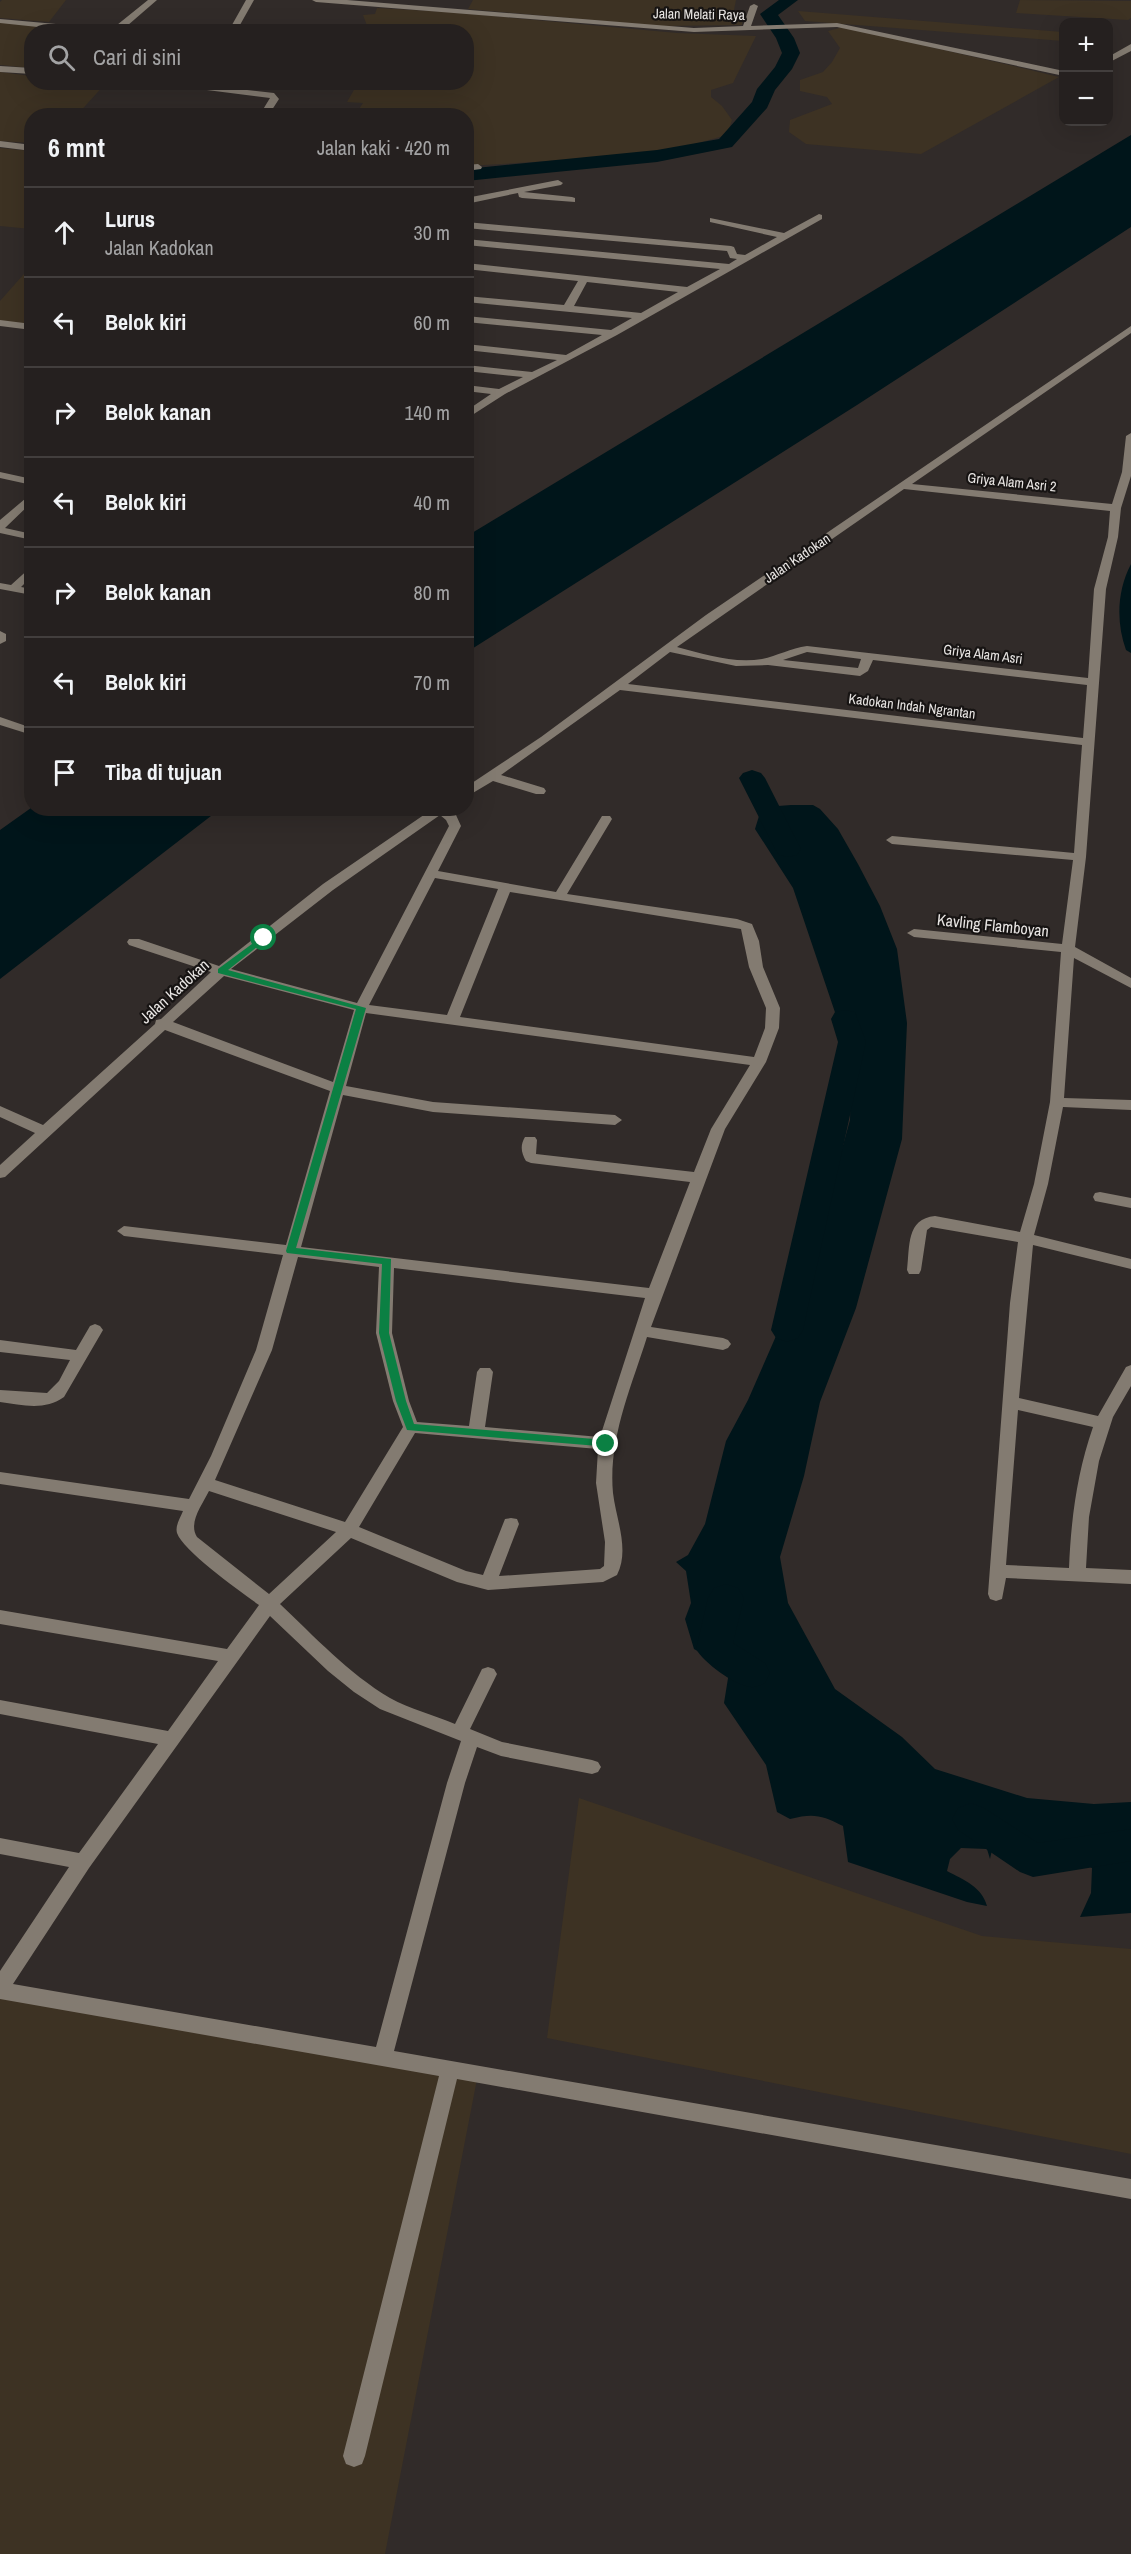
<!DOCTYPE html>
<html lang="id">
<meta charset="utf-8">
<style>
:root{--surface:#25201f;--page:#2d2828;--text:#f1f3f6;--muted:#a3a3a4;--line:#423e3d}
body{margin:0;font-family:"Archivo Narrow",sans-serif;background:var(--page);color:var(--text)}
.controls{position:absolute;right:18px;top:18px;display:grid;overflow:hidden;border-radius:12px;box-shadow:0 6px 24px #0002}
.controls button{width:54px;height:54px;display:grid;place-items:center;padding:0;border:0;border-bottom:2px solid var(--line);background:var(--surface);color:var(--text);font:30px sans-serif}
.stop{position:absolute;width:18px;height:18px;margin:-14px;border:4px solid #0b8043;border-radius:50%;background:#fff}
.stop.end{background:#0b8043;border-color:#fff;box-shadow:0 2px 6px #0008}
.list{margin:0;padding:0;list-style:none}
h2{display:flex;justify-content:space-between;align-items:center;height:78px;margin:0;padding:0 24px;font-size:26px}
h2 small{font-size:20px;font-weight:400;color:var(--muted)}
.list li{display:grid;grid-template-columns:39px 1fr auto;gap:18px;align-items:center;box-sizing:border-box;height:90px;padding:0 24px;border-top:2px solid var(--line)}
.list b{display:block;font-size:22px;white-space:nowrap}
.list p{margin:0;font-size:20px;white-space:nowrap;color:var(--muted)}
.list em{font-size:20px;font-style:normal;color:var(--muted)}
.icon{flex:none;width:33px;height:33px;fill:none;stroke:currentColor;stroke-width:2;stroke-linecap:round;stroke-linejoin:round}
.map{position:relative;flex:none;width:1131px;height:2554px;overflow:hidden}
.search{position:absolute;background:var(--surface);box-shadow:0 6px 24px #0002;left:24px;top:24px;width:450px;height:66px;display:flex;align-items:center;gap:15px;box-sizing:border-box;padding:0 21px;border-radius:24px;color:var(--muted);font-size:22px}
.panel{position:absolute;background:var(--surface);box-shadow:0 6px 24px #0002;left:24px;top:108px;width:450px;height:708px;border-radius:24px}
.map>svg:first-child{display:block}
.industrial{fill:#3d3223}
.water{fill:#00151a}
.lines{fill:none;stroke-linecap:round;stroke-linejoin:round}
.river{fill:#00151a;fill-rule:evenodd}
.minor{fill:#837b71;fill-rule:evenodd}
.route{fill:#0b8043}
.labels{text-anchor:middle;stroke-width:4.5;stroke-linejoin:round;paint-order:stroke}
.far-street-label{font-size:14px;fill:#e8e5e3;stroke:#171413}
.street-label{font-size:16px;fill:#e8e5e3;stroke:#171413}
</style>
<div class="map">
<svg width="1131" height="2554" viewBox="0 0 1131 2554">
<rect width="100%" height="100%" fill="#312b29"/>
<path class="industrial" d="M2,0H66L49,22L0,18V2Z
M473,0H736L733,15H743L742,25L658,26L468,9Z
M1020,0L1131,1V18L1128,20L1016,13Z
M377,8L449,12L677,33L756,36L733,83L711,90V97L722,106L732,120L727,135L687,146L616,157L467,166L466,116L355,115L363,103L347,102L358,83L466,82V32L369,31L363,15L375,14Z
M798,11L1063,32V41L805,21Z
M0,23H11L107,31L32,32L31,68L0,65Z
M843,27L1022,68L1059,77L921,154L806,144L789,132L790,120L832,104L827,97L800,91V80L823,72L832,62L840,48L828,31Z
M0,72L31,76L32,82L106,83L77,115L32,116L31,143L0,141Z
M0,148L31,151V229L0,226Z
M31,266V326L0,322V301Z
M579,1798L982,1936L1131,1949V2154L547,2038Z
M0,1989L478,2074L385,2554H0Z"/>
<path class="water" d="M1131,135V227L857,405L467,652V536Z
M1131,564V653L1126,650C1116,622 1117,591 1131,564Z
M791,805H813L820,809L838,829L858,864L880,906L897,949L907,1023L902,1139L856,1308L820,1402L804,1476L780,1557L788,1603L835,1689L902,1737L935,1769L1027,1798L1094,1804L1131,1802V1913L1080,1917L1091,1893L1092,1868L1078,1861L1064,1863L1040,1859L1033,1851L1021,1849L1012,1840L993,1845L990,1859L987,1849L961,1848L950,1859L947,1871C964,1880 982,1887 987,1906L967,1902L848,1862L843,1826C822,1815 813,1813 790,1819L777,1812L766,1765L724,1703L729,1672L726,1667L716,1669L712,1664L720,1639L711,1638L701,1653L694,1649L685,1619L691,1603L686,1571L676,1562L688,1555L705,1524L726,1441L748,1400L815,1247L850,1120L851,1077L844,1039L793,888L755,829L759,816L778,806Z
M31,808H32L220,809L0,979V830Z"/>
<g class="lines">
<path class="river" d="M779,0H798L778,15L794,38L800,53L792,69L775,90L767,108L732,147L657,162L466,181V169L657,150L719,139L752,102L757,89L775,67L782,53L776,38L760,14Z
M752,770L761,773L765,778L801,849L797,855L788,857L779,855L775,849L739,778L743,773Z
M845,1010L855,1012L866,1042L803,1330L798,1338L787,1342L776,1338L771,1330L838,1042L831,1019L835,1012Z
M726,1584L738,1588L744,1598L733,1643L765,1663L770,1673L765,1683C761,1685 755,1688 751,1687C735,1686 703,1662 696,1649L708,1598L714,1588Z
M971,1803L984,1808L1038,1843L1131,1829V1861L1033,1877L1020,1872L958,1830L952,1819L958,1808Z"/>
<path class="minor" d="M148,0H157L120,32H85L0,23V19L112,29Z
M246,0H254L236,32H228Z
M312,0H347L694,28L743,26L750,6L754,4L758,6L751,26L837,23L1064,71V76L837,27L694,32L316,2Z
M1131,44V51L1108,63V57Z
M0,66L32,68V74L0,72Z
M144,82H176L274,93L279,99L268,116H259L270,98Z
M0,141L32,145V151L0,147Z
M478,164L482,167L481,169L466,171V165Z
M558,180L563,183L561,185L524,192L572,197L575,198V202L522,198L519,197L518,193L466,204V198Z
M819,214L822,215V219L617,335L505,394L466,419V411L491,394L466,391V385L499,389L523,377L466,371V365L532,372L557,360L466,350V344L566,355L602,335L466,322V316L611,330L632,318L466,302V296L564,305L578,281L466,269V263L687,287L720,269L466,245V239L729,264L737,259L730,258L727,251L466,228V222L731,246L734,247L737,254L745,255L777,237L710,222V218L784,233ZM587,282L678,292L641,313L574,306Z
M0,320L32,324V330L0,326Z
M1131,326V333L912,484L1112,504L1122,472L1126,436L1131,433V476L1121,508L1118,537L1106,589L1086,857L1075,947L1131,978V988L1074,958L1064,1098L1131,1100V1110L1063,1107L1048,1184L1034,1235L1131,1259V1269L1033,1245L1019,1398L1098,1416L1126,1367L1131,1365V1386L1113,1417L1099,1461L1089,1517L1086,1568L1131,1570V1584L1006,1578L1002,1599L996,1601L990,1599L988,1594L1010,1303L1018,1242L931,1227L927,1230L921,1270L919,1274H909L907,1270C910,1246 906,1219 935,1216L1020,1232L1034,1184L1050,1102L1061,952L914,937L907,933L914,929L1062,944L1073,860L892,844L886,840L892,836L1074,853L1082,745L620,690L501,775L544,788L546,791L544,794H536L493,781L466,797V787L541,737L706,615ZM904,489L1110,511L1108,537L1094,589L1088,678L807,646C791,648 777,656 762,659C734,664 704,654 677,647ZM670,652L736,666L768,665L860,676L868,671L873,660L1087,685L1083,738L628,684ZM807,652L861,659L858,668L783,660ZM1018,1410L1093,1427C1077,1473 1071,1519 1069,1568L1006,1565Z
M0,472L32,479V485L0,478Z
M32,493V502L5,528L32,534V540L0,533V520Z
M32,566V576L21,587L32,589V595L0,589V583L11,585Z
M0,631L6,634V641L0,644Z
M0,717L32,728V735L0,725Z
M434,808H449L456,815L461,826L438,871L556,892L602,816H610L612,819L567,894L737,919L752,924L759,941L763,967L780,1008L779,1028L766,1062L725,1129L651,1327L723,1338L728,1340L731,1344L728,1348L723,1350L647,1337C631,1388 608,1439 613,1493C616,1519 630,1550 617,1575L603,1582L488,1590L457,1582L351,1538L280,1604C315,1637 348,1673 390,1698C410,1709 434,1715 455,1724L482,1669L488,1667L494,1669L497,1674L470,1729L502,1742L592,1760L598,1762L601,1767L598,1772L592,1774L501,1756L477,1747L465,1783L394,2051L1131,2179V2199L457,2079L365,2456L362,2464L354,2467L346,2464L343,2456L439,2076L0,1999V1971L69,1867L0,1854V1838L79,1853L158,1744L0,1714V1700L168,1731L218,1661L0,1624V1610L227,1649L259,1605C241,1592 183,1551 177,1533C175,1526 180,1518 183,1511L0,1484V1472L189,1499L211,1456L256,1350L283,1255L124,1236L117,1231L124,1226L286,1245L330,1091L165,1030L5,1177L0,1178V1165L35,1133L0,1117V1106L43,1125L155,1024L156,1020L161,1019L211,972L129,945L127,942L129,939H139L219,966L323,884ZM440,815L446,820L449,826L357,1003L231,969L333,890ZM435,878L498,889L447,1015L369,1005ZM510,892L741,929L749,967L766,1008L765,1028L754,1057L460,1017ZM224,976L354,1010L333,1082L173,1022ZM366,1013L750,1065L711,1129L694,1172L536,1154L537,1140L535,1137H525C520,1145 521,1153 526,1161L531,1163L690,1182L649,1288L301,1247L343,1095L433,1112L615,1125L622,1120L615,1115L433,1102L346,1086ZM298,1257L379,1267L376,1333L393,1401L403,1427L345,1522L215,1480L272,1350ZM394,1268L645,1298L600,1437L485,1427L493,1372L490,1368H480L477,1372L469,1426L417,1422L409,1401L392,1333ZM415,1433L598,1449L596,1483L605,1542L604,1566L600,1569L499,1576L519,1524L517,1519L511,1518L505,1519L503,1524L483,1575L466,1571L359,1527ZM209,1491L336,1532L269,1594L197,1537C188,1523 202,1505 209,1491ZM270,1616L328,1671L354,1692L380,1709L461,1741L447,1783L376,2047L13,1984L89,1868Z
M1100,1192L1131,1198V1208L1095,1201L1093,1197L1095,1193Z
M95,1324L100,1326L103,1330L64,1397C45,1411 22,1405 0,1402V1390L47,1393L59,1381L70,1360L0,1352V1340L76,1350L90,1326Z"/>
</g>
<path class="route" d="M264,935L267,936V939L228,970L366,1008L296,1248L391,1259L389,1333L406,1401L414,1424L606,1440L611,1444L610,1447L407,1430L396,1401L379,1333L382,1264L287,1253L286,1251L356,1009L218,973V969Z"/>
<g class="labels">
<g class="far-street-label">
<text transform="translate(699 14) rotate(1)" y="5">Jalan Melati Raya</text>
<text transform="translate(1012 482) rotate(6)" y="5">Griya Alam Asri 2</text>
<text transform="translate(797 558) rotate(-34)" y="5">Jalan Kadokan</text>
<text transform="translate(983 654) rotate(7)" y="5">Griya Alam Asri</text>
<text transform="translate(912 706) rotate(7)" y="5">Kadokan Indah Ngrantan</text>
</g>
<g class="street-label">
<text transform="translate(993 925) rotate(6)" y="6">Kavling Flamboyan</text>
<text transform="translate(174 991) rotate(-42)" y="6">Jalan Kadokan</text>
</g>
</g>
</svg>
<div class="controls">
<button>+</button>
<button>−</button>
</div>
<div class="stop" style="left:264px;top:938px"></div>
<div class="stop end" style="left:606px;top:1444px"></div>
<div class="search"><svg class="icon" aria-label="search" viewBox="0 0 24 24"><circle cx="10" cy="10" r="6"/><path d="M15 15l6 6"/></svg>Cari di sini</div>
<section class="panel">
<h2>6 mnt<small>Jalan kaki · 420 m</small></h2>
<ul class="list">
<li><svg class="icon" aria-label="ahead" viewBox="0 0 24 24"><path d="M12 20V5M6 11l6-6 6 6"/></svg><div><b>Lurus</b><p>Jalan Kadokan</p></div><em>30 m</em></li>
<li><svg class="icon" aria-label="left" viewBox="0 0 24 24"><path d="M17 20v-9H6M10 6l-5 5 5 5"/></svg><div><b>Belok kiri</b></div><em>60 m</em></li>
<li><svg class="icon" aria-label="right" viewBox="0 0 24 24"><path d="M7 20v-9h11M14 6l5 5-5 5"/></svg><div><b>Belok kanan</b></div><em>140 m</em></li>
<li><svg class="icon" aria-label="left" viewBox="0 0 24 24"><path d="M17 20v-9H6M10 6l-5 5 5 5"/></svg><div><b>Belok kiri</b></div><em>40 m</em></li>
<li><svg class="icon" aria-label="right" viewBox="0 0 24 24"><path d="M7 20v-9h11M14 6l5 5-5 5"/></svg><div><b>Belok kanan</b></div><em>80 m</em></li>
<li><svg class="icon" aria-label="left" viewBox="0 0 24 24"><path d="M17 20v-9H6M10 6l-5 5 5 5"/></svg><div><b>Belok kiri</b></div><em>70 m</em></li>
<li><svg class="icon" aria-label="arrive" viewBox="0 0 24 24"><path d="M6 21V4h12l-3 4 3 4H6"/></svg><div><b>Tiba di tujuan</b></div></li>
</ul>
</section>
</div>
